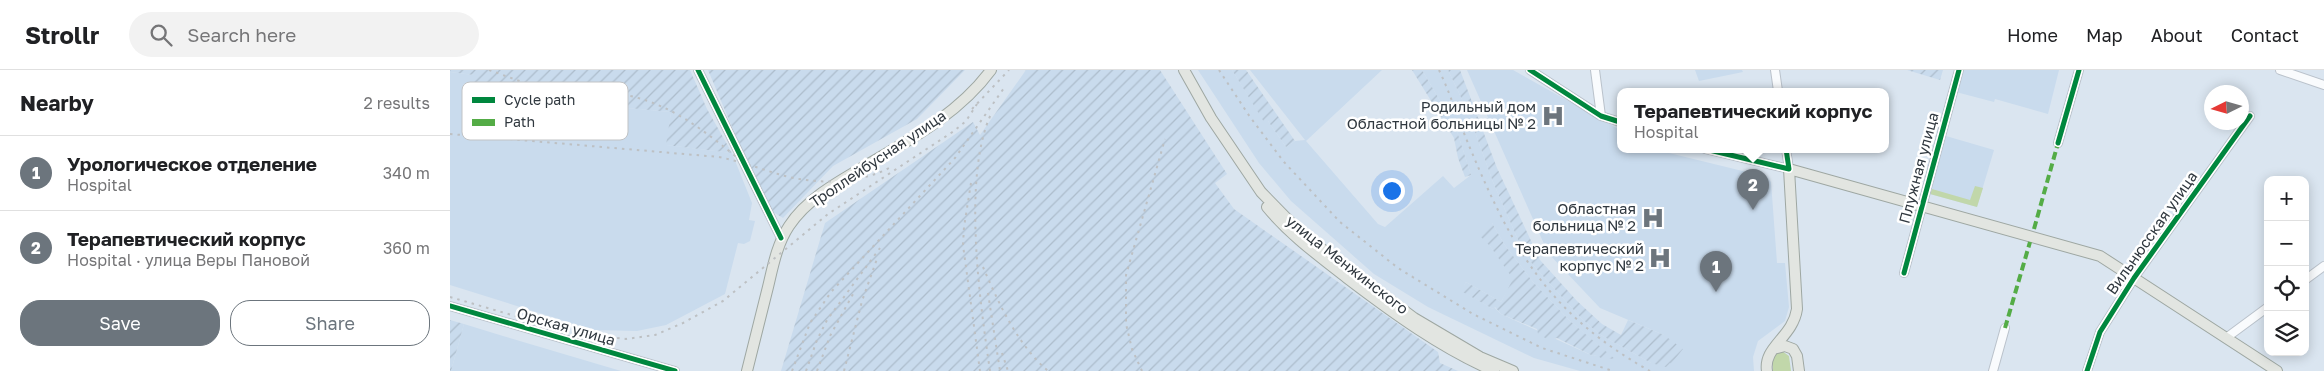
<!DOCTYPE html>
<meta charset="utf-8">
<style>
:root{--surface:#fff;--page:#f2f2f2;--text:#202124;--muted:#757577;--line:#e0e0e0;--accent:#6c757d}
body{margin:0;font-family:"Golos Text",sans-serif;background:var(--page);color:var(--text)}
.controls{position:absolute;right:15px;bottom:15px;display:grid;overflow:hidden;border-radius:10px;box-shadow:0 2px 12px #0003}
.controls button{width:45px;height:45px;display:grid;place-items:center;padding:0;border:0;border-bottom:1px solid var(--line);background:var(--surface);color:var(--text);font:25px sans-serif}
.compass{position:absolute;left:1754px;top:15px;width:45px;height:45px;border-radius:50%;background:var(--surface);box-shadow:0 2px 12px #0003;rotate:265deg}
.you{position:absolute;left:941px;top:120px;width:18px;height:18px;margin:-12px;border:4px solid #fff;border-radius:50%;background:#1a73e8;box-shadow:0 0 0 8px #1a73e833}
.badge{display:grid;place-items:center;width:32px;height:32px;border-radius:50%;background:var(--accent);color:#fff;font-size:16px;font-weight:700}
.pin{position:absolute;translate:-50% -41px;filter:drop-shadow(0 1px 2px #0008)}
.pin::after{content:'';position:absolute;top:26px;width:18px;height:15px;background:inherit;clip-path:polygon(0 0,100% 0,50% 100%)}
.popup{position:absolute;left:1167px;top:18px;width:272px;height:65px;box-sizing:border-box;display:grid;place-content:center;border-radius:10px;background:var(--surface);filter:drop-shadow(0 1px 4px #0005);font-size:16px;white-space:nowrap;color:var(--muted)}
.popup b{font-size:19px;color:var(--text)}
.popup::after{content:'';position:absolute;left:50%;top:100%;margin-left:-10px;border:10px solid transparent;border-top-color:var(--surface)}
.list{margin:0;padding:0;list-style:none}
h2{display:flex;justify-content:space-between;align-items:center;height:65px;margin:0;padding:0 20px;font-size:21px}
h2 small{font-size:16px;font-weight:400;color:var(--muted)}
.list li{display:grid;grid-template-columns:32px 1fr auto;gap:15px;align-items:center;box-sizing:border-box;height:75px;padding:0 20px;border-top:1px solid var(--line)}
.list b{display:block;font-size:19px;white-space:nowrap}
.list p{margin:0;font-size:16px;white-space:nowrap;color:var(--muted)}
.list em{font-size:16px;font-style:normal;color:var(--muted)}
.actions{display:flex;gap:10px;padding:15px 20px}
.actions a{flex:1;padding:11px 0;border:1px solid var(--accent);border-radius:20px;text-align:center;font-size:18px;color:var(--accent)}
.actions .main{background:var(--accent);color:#fff}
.icon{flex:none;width:28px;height:28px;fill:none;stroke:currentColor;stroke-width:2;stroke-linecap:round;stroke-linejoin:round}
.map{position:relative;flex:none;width:1874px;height:301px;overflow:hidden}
header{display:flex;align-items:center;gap:30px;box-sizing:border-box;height:70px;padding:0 25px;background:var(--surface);border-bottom:1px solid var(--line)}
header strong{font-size:24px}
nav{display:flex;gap:28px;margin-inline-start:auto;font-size:18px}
.search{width:350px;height:45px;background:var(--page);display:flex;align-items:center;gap:12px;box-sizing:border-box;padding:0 18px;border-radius:28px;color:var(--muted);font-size:19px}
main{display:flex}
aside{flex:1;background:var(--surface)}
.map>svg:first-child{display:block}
.built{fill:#c9dbed;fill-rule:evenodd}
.industrial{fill:url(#industrial-furrows)}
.grass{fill:#c1d7aa}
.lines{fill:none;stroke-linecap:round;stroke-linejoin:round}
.minor-casing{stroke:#bac2cb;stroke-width:10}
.major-casing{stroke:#9ea7a2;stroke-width:12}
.minor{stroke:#f9fbfd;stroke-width:8}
.major{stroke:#e2e5e1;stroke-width:10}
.rail{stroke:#bdc0c3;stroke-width:2;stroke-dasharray:2.5 5;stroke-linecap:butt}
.quiet{stroke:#54ac46;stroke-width:4;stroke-dasharray:8 4;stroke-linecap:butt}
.cycleway-casing{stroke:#fff;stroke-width:8}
.cycleway{stroke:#00873e;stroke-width:5}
.labels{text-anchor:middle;stroke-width:5;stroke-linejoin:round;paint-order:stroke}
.poi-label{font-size:15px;fill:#30383f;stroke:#fff;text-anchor:end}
.street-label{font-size:15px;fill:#30383f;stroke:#fff}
.key{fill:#fff;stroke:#c1c3c5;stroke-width:1}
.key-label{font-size:14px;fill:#30383f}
</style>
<header>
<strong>Strollr</strong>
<div class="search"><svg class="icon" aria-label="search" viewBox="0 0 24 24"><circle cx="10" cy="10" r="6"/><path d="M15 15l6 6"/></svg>Search here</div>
<nav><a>Home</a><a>Map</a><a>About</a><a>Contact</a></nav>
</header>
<main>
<aside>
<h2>Nearby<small>2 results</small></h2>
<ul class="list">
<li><span class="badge">1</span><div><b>Урологическое отделение</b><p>Hospital</p></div><em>340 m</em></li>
<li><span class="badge">2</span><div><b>Терапевтический корпус</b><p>Hospital · улица Веры Пановой</p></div><em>360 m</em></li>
</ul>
<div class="actions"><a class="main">Save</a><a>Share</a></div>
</aside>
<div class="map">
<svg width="1874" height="301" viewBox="0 0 1874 301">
<defs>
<pattern id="industrial-furrows" width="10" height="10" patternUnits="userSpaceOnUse" patternTransform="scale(1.25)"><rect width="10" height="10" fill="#c9dbed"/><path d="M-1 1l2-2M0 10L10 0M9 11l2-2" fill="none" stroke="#adbdcc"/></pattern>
</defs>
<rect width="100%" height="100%" fill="#dae5f0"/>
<path class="built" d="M748,0H782L814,51H818L836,77L845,71L855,70L800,0H932L856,71L928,154L935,157L993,106L1004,118L1021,105L1006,58L972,0H998L1017,40L1043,112L1072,179L1083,195L1130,247L1149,264L1201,293L1214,265L1150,238L1098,183L1017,0H1063L1170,60V79H1210L1219,83L1317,107L1321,112L1327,193H1335L1339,237L1335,251L1308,271L1303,287L1304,301H1130L1084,288L978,237L924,204L841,131L809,93ZM1042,153L1054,174L1083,212L1120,251L1164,289L1146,285L1143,286L1051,244L1044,237L1043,239L1012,221L1016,212L1051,232L1064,209L1040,176Z
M1245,0H1292L1293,2L1249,11Z
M1512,0H1609L1598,44L1545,29L1544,32L1506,22Z
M0,2L24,5L36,19L93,30L221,42L217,75L282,83L302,133L299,150L305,151L300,171L294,174L288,173L275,224L216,255L187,261L144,260L0,215Z
M1496,66L1544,80L1527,137L1480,124Z
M14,254L53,266L171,301H1Z"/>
<path class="industrial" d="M0,0H240L257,39L282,83L216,75L221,42L93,30L36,19L23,13L24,5L0,2Z
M258,0H515L467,49L383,96L333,148L323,142L290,76Z
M576,0H710L777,104L765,113L784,139L988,282L990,293L1008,301H331L375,153L523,52L530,65Z
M782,0H796L845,71L836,77L818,51L814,52Z
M962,0H972L1006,58L1021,105L1015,107L1008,88L1004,68Z
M998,0H1010L1047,98L1090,190L1127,231L1152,254L1171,265L1178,250L1214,265L1233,279L1221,294L1220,293L1216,297L1201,293L1149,264L1130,247L1083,195L1072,179L1043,112L1017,40Z
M1457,0H1493L1490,10Z
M1042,153L1054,174L1083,212L1120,251L1165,289L1151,288L1146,285L1143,286L1107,268L1099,270L1088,264L1087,259L1051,244L1045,237L1043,239L1011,221L1016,212L1051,232L1063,209L1040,176L1029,165Z
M0,250L14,254L1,301H0Z"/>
<path class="grass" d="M1525,116L1533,118L1527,137L1480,124L1482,119L1520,130Z
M1332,281L1339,286L1341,301H1323L1322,288L1324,284Z"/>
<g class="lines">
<defs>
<path id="minor" d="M248,0L331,168
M1080,0L1151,46L1170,52
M1145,0L1151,46
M1325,0L1328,21
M1830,0L1874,15
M1608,73L1629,0
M1255,79L1339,99L1336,79
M1454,203L1509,0
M1855,210L1874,196
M0,236L225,301
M1776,268L1818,237
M1543,301L1555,258
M1637,301L1650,262L1684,208L1800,46"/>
<path id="major" d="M734,0L761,48L811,122L852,164L964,248L1030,287L1063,301
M817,137C840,165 869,186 897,208C943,243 991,278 1044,301
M1323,279L1335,276L1343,279L1347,286L1349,301
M297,301C304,273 311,245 318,217C323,196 327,174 339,156C358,127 393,109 422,92C465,67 511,41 541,0
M1317,301C1313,277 1343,267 1347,239L1339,99L1650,186L1827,301"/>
</defs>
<use href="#minor" class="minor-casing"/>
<use href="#major" class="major-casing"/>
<use href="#minor" class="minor"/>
<use href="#major" class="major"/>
<path class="rail" d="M39,0L97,21
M769,0L800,47L834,92L890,152L948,198L1023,244L1092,278L1163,301
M989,0C1001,25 1009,52 1020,78C1063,181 1100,245 1200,301
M61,26C84,25 107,20 129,20C201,21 237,46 290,90
M522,39L559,0
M0,64L269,87C289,91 308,98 328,104C364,115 409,115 443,96
M521,113L514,157L513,175L530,301
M533,197C549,234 567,274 598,301
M538,223L550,301
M0,227L120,262L176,269L205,265L233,253L273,231L378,144L504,61L516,51L527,34
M552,283L558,301
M342,301L360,253L381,222L505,88L554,18
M356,301L367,270L377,250L430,178
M367,301L380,266L403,224
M394,301L412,231L428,186
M540,301C530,233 512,107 541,44
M692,301L682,279L676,254V205L715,69"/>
<path class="quiet" d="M1584,159L1608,73
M1555,258L1580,172"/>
<defs>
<path id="cycleway" d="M248,0L331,168
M1080,0L1151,46L1170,52
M1608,73L1629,0
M1255,79L1339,99L1336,79
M1454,203L1509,0
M0,236L225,301
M1637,301L1650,262L1684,208L1800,46"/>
</defs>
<use href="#cycleway" class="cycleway-casing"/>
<use href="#cycleway" class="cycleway"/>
</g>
<defs>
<symbol id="hospital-bare" viewBox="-9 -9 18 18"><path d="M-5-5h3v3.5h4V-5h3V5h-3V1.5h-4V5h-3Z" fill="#6c757d" stroke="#fff" stroke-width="2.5" paint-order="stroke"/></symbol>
</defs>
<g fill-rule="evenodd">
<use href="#hospital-bare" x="1087" y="30" width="32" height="32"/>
<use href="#hospital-bare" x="1187" y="132" width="32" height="32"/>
<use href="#hospital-bare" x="1194" y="172" width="32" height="32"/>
</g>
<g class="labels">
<g class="poi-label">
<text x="1086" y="42">Родильный дом<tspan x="1086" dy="17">Областной больницы № 2</tspan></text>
<text x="1186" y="144">Областная<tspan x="1186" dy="17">больница № 2</tspan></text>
<text x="1194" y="184">Терапевтический<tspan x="1194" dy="17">корпус № 2</tspan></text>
</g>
<g class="street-label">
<text transform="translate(428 89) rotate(-34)" y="5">Троллейбусная улица</text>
<text transform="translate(1469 98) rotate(-75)" y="5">Плужная улица</text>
<text transform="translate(1702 163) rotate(-55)" y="5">Вильнюсская улица</text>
<text transform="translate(897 195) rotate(38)" y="5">улица Менжинского</text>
<text transform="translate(116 257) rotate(16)" y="5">Орская улица</text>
</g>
</g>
<rect x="12" y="12" width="166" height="58" rx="8" class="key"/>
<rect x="22" y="27" width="23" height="6" fill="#00873e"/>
<rect x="22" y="49" width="23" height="7" fill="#54ac46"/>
<g class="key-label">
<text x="54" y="35">Cycle path</text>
<text x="54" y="57">Path</text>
</g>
</svg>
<div class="controls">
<button>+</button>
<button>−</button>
<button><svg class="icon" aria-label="locate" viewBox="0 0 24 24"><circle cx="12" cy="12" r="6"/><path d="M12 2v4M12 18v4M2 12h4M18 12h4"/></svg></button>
<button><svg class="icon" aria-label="layers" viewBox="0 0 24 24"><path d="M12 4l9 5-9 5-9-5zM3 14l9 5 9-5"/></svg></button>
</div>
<svg class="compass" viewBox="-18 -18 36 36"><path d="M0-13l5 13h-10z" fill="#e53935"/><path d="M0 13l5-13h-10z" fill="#757577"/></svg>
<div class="you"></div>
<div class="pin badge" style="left:1266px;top:222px">1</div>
<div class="pin badge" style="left:1303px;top:140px">2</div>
<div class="popup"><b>Терапевтический корпус</b>Hospital</div>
</div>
</main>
